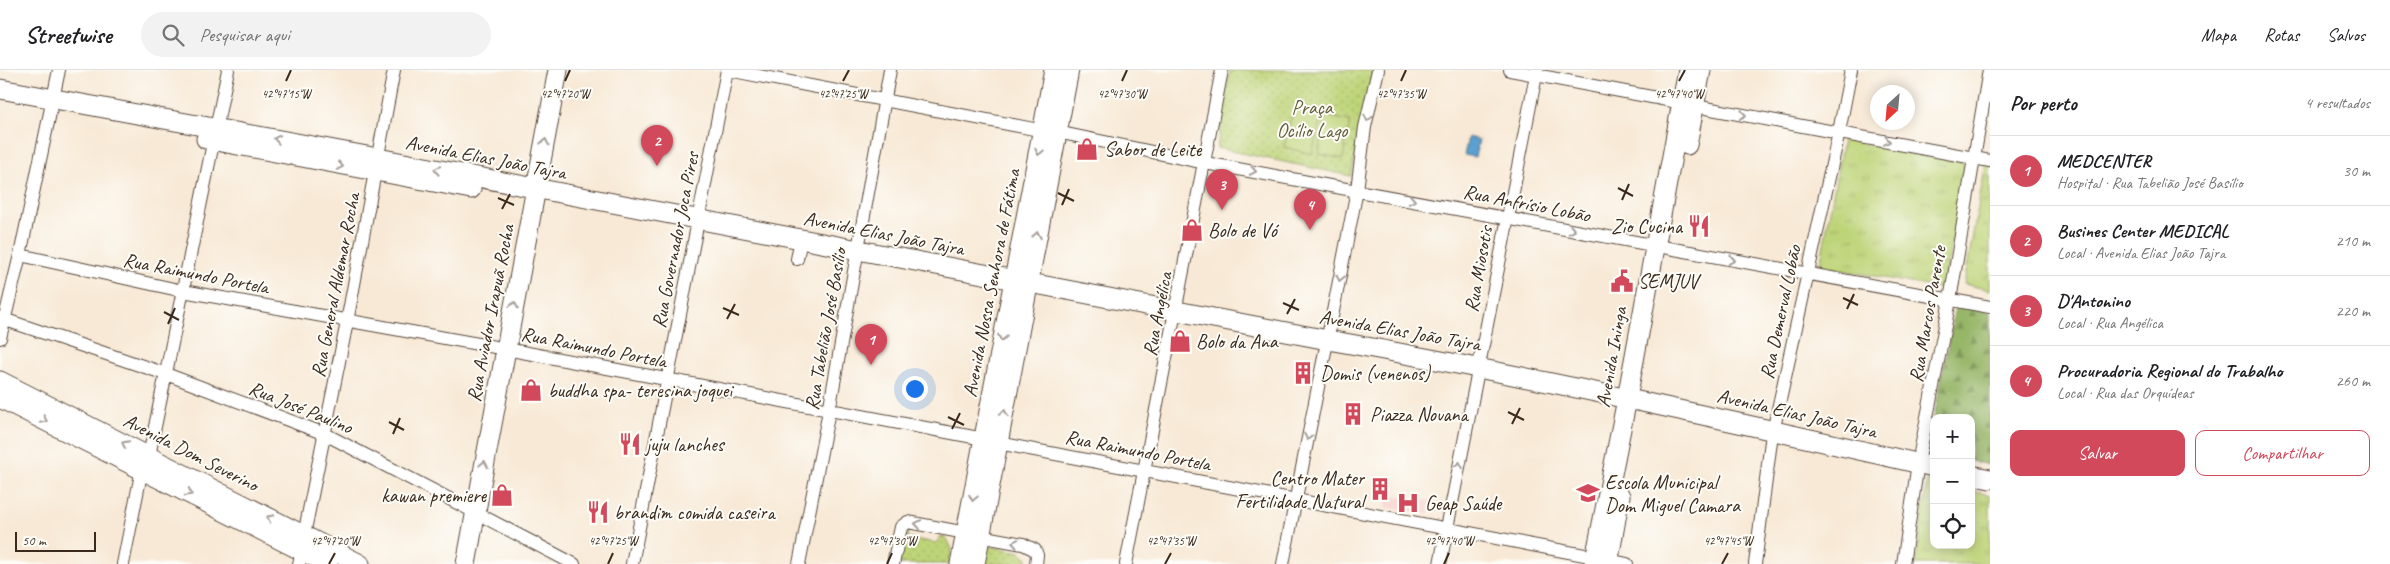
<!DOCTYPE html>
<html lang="pt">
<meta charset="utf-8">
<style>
:root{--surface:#fff;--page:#f2f2f2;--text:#202124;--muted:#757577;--line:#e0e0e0;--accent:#d1495b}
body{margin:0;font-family:Caveat,sans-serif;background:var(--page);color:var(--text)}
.controls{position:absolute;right:15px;bottom:15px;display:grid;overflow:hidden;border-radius:10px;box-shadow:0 2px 12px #0003}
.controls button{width:45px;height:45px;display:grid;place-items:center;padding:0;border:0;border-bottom:1px solid var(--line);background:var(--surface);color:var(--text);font:25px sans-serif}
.compass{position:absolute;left:1870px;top:15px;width:45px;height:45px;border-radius:50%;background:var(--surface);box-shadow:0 2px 12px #0003;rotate:206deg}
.scale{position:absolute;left:15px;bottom:12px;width:81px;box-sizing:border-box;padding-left:5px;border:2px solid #3b2a1e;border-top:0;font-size:14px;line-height:18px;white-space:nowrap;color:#3b2a1e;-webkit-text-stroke:4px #fdfcf7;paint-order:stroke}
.you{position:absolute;left:914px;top:318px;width:18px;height:18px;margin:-12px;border:4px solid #fff;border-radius:50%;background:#1a73e8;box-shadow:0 0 0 8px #1a73e833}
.badge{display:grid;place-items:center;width:32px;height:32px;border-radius:50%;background:var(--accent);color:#fff;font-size:16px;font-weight:700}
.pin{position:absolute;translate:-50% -41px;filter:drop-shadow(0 1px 2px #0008)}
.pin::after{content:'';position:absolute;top:26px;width:18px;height:15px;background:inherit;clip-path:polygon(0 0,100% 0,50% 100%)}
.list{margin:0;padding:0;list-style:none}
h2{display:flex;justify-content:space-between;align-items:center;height:65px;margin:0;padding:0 20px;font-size:21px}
h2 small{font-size:16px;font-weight:400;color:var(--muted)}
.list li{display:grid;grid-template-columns:32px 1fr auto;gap:15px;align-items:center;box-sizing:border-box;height:70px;padding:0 20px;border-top:1px solid var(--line)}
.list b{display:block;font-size:19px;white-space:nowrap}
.list p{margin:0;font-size:16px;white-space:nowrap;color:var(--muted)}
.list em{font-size:16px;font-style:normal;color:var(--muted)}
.actions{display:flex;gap:10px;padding:15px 20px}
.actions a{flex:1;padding:11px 0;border:1px solid var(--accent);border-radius:10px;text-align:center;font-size:18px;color:var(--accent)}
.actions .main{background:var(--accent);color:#fff}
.icon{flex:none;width:28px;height:28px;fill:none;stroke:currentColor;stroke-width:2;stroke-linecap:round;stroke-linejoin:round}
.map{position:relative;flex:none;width:1990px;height:494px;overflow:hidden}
header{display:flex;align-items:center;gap:30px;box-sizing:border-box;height:70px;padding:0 25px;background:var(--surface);border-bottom:1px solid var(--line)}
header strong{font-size:24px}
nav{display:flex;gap:28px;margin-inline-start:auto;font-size:18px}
.search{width:350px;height:45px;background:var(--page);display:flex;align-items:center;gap:12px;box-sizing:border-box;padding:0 18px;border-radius:28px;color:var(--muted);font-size:19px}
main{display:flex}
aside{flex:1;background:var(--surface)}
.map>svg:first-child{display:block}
.built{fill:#f7d0cc}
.grass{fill:url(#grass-tufts);stroke:#7c7f4b}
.forest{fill:url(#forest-firs);stroke:#687043}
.park{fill:url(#park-dots);stroke:#7c7f4b}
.pitch{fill:#bed478;stroke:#7c7f4b}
.water{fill:#5aa0d0;stroke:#4a6577}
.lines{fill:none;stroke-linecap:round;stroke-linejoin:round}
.street-casing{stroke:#57473a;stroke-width:14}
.secondary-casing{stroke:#57473a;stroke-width:21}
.street{stroke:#fff;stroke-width:12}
.secondary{stroke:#fff;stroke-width:19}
.oneway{stroke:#a79f9a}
.ticks{fill:none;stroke:#3b2a1e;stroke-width:2}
.labels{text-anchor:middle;stroke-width:4;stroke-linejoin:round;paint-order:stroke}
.park-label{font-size:20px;fill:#625d39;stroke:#fdfcf7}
.poi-label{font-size:20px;fill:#3b2a1e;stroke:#fdfcf7;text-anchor:start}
.street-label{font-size:20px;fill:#3b2a1e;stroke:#fdfcf7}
.ticks-label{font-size:12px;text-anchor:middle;fill:#3b2a1e;stroke:#fdfcf7;stroke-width:4;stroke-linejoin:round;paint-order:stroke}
</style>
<header>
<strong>Streetwise</strong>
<div class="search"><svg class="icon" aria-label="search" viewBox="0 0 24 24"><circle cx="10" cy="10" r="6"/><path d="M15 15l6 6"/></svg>Pesquisar aqui</div>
<nav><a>Mapa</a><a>Rotas</a><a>Salvos</a></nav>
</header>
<main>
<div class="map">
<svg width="1990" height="494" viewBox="0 0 1990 494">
<defs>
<pattern id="grass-tufts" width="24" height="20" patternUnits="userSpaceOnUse" patternTransform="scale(1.25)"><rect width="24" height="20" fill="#bed478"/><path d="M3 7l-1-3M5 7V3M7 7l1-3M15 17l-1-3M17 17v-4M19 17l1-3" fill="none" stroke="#a4b667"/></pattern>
<pattern id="forest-firs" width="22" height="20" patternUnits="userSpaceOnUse" patternTransform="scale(1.25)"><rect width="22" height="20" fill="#96b668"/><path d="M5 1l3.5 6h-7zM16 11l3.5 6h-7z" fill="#7c9455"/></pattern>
<pattern id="park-dots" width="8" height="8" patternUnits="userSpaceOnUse" patternTransform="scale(1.25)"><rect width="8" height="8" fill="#bed478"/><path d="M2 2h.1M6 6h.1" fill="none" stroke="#a4b667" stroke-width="1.8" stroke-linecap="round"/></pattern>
</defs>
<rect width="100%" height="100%" fill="#fdfcf7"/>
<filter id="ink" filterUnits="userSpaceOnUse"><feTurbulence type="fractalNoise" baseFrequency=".02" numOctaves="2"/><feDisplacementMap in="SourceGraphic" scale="10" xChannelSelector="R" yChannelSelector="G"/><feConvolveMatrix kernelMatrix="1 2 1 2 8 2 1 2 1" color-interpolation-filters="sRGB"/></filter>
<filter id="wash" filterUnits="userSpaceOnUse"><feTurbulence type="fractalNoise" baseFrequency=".0096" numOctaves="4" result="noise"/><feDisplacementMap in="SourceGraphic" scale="20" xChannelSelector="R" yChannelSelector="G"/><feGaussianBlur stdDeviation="1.12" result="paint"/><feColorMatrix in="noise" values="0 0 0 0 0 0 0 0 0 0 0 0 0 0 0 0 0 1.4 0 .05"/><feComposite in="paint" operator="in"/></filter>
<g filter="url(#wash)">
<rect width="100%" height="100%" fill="#f8e9d6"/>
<path class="built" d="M1387,424L1430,431L1428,444L1385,437Z"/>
<path class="grass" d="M1843,70L1966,93L1943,219L1820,196Z
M1986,93L1990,94V220L1964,214Z
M1927,411L1934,413V475H1971V421L1990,425V494H1916Z"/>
<path class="forest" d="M1956,235L1990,243V395L1971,391V348H1934Z"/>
<path class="park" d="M1230,0H1373L1351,106L1217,78Z
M907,460L908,468L936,473L940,467H946L952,479L949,494H896L900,461Z
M983,475L1020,482L1027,488L1026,494H975Z"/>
<path class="pitch" d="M1294,36L1322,43L1312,84L1284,77Z
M1326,46L1350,51L1343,89L1319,84Z"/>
<path class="water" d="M1468,67L1479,70L1475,87L1464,85Z"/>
</g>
<g filter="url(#ink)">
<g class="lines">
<defs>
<path id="street" d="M728,0L1044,61
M1510,0L1683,33
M1695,36L1990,91
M1057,62L1205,93L1990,237
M20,185L183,221L506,279L984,369
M797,189L799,179
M0,248L166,304L325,364L574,494
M0,268L20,185L59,0
M998,373L1595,487
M149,386L228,0
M304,465L347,252L394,0
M979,466L1023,474L1035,480L1037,485L1036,494
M1609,490L1627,494
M123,494L142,399
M299,494L302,481
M632,494L727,0
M799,494L829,341L890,0
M893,494L901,457L908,452L966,463
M1126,494L1222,0
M1283,494L1357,120L1365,57L1378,0
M1440,494L1537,0
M1755,494L1771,371L1839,62L1851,0
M1903,494L1918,393L1950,230L1989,0"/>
<path id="secondary" d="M0,19L378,88L1328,270C1532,306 1732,351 1934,397
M206,69L471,119
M1687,75L1701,0
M0,311L360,494
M0,328L328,494
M1971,405L1990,409
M466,494L558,0
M960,494L1054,0
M975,494L1069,0
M1594,494L1625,339L1688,0
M1608,494L1620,426"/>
</defs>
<use href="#street" class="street-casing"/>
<use href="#secondary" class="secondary-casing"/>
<use href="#street" class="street"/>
<use href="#secondary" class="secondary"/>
</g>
<defs><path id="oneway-chevron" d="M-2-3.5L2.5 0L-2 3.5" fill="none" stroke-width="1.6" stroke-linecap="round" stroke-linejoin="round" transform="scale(1.25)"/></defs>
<g class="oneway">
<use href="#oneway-chevron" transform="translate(1743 45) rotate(10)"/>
<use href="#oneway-chevron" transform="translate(1368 48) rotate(103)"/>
<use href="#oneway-chevron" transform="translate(277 69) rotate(-169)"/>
<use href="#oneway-chevron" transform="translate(1887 71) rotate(11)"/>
<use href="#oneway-chevron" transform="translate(545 72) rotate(-79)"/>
<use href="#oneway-chevron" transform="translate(1039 82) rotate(102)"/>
<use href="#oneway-chevron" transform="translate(340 96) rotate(11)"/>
<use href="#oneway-chevron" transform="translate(437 100) rotate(-169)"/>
<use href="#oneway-chevron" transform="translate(1253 101) rotate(10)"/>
<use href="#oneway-chevron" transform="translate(1412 130) rotate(11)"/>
<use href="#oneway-chevron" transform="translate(1572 160) rotate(11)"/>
<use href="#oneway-chevron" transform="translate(1037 165) rotate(-79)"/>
<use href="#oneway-chevron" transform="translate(1732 190) rotate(10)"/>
<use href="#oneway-chevron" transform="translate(1340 208) rotate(101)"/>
<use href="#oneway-chevron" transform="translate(514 235) rotate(-79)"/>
<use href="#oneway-chevron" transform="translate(1002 268) rotate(101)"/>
<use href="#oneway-chevron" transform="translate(1004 343) rotate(-79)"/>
<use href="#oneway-chevron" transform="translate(44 350) rotate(26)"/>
<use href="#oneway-chevron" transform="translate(1308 367) rotate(102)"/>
<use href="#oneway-chevron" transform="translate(125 374) rotate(-153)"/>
<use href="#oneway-chevron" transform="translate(484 394) rotate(-79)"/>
<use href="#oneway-chevron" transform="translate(1459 395) rotate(-79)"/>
<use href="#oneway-chevron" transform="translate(189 423) rotate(27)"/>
<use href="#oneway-chevron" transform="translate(973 428) rotate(101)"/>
<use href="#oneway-chevron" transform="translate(270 448) rotate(-153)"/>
<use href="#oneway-chevron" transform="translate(918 454) rotate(-170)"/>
<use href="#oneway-chevron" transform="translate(1015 473) rotate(-169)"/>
</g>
</g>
<path class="ticks" d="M286,11L291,0M565,11L570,0M843,11L849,0M1122,11L1127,0M1401,11L1406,0M1679,11L1685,0M1618,118L1633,126M1058,123L1074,131M498,128L514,135M1622,130L1629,114M1062,135L1069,119M502,139L510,124M1843,228L1858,235M1283,233L1299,240M723,238L739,245M1847,239L1854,224M164,242L179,250M1287,244L1295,229M727,249L735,234M168,254L175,238M1508,342L1524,350M948,347L964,355M389,352L404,360M1512,354L1520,338M952,359L960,343M393,364L400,348M329,494L335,483M608,494L613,483M887,494L892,483M1165,494L1171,483M1444,494L1449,483M1722,494L1728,483"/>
<defs>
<symbol id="shop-bare" viewBox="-9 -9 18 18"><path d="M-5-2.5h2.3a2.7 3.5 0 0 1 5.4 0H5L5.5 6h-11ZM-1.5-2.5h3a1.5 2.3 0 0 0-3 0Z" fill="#d1495b" stroke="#fdfcf7" stroke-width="2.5" paint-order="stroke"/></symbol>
<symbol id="restaurant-bare" viewBox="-9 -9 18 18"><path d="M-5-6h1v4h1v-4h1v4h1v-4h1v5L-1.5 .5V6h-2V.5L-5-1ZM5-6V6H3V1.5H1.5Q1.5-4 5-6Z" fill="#d1495b" stroke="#fdfcf7" stroke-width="2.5" paint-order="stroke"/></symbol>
<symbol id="civic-bare" viewBox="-9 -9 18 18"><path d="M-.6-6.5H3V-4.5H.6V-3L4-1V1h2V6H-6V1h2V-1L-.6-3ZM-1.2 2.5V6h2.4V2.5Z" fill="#d1495b" stroke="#fdfcf7" stroke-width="2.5" paint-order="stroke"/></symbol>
<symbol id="building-bare" viewBox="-9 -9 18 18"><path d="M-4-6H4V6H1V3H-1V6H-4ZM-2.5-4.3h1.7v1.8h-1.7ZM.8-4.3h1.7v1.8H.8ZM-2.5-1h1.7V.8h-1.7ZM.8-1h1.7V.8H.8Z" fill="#d1495b" stroke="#fdfcf7" stroke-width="2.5" paint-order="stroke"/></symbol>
<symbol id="school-bare" viewBox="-9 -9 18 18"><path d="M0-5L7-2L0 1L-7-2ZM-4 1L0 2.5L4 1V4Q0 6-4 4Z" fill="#d1495b" stroke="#fdfcf7" stroke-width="2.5" paint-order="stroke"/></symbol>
<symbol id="hospital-bare" viewBox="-9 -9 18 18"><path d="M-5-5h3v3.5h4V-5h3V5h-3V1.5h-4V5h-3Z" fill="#d1495b" stroke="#fdfcf7" stroke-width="2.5" paint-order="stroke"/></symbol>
</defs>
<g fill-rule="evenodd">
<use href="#shop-bare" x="1071" y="63" width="32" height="32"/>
<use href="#restaurant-bare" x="1683" y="140" width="32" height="32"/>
<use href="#shop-bare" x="1176" y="144" width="32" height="32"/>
<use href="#civic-bare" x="1606" y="195" width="32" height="32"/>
<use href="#shop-bare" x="1164" y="255" width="32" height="32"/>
<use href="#building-bare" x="1287" y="287" width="32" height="32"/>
<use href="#shop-bare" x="515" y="304" width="32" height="32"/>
<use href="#building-bare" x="1337" y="328" width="32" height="32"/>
<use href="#restaurant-bare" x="614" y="358" width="32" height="32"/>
<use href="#building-bare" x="1364" y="403" width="32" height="32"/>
<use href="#school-bare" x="1572" y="407" width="32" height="32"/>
<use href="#shop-bare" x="486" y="409" width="32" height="32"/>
<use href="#hospital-bare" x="1392" y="417" width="32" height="32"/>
<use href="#restaurant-bare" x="582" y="426" width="32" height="32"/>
</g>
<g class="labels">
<g class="park-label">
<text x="1312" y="44">Praça<tspan x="1312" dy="23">Ocílio Lago</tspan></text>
</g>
<g class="poi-label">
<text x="1104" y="86">Sabor de Leite</text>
<text x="1682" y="163" text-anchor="end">Zio Cucina</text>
<text x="1208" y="167">Bolo de Vó</text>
<text x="1638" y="218">SEMJUV</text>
<text x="1196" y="278">Bolo da Ana</text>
<text x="1320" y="310">Domis (venenos)</text>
<text x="548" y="327">buddha spa- teresina joquei</text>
<text x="1370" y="351">Piazza Novana</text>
<text x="646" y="381">juju lanches</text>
<text x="1364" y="415" text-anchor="end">Centro Mater<tspan x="1364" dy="23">Fertilidade Natural</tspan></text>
<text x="1605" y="419">Escola Municipal<tspan x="1605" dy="23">Dom Miguel Camara</tspan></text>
<text x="486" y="432" text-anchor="end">kawan premiere</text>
<text x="1425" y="440">Geap Saúde</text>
<text x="614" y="449">brandim comida caseira</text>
</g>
<g class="street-label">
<text transform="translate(486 87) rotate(11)" y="7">Avenida Elias João Tajra</text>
<text transform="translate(1527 133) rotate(11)" y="7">Rua Anfrísio Lobão</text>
<text transform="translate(884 163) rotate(11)" y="7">Avenida Elias João Tajra</text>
<text transform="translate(675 170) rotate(-79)" y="7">Rua Governador Joca Pires</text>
<text transform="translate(1478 199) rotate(-80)" y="7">Rua Miosotis</text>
<text transform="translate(196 203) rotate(11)" y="7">Rua Raimundo Portela</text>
<text transform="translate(991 213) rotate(-79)" y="7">Avenida Nossa Senhora de Fátima</text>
<text transform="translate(335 215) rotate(-79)" y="7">Rua General Aldemar Rocha</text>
<text transform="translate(1780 242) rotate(-78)" y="7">Rua Demerval Lobão</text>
<text transform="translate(490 243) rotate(-79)" y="7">Rua Aviador Irapuã Rocha</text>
<text transform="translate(1157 244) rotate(-79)" y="7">Rua Angélica</text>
<text transform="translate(1927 244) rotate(-80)" y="7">Rua Marcos Parente</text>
<text transform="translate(825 259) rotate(-80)" y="7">Rua Tabelião José Basílio</text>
<text transform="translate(1400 260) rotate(10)" y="7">Avenida Elias João Tajra</text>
<text transform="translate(594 277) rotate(11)" y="7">Rua Raimundo Portela</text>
<text transform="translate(1611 287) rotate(-80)" y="7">Avenida Ininga</text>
<text transform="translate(301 337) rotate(22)" y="7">Rua José Paulino</text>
<text transform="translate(1797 343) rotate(13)" y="7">Avenida Elias João Tajra</text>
<text transform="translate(1138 380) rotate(11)" y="7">Rua Raimundo Portela</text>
<text transform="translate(191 382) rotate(27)" y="7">Avenida Dom Severino</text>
</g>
</g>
<g class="ticks-label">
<text x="286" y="28">42°47'15"W</text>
<text x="565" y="28">42°47'20"W</text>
<text x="843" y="28">42°47'25"W</text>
<text x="1122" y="28">42°47'30"W</text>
<text x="1401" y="28">42°47'35"W</text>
<text x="1679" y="28">42°47'40"W</text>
<text x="335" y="475">42°47'20"W</text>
<text x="613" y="475">42°47'25"W</text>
<text x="892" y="475">42°47'30"W</text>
<text x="1171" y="475">42°47'35"W</text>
<text x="1449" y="475">42°47'40"W</text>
<text x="1728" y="475">42°47'45"W</text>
</g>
</svg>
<div class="controls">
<button>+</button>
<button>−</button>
<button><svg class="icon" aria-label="locate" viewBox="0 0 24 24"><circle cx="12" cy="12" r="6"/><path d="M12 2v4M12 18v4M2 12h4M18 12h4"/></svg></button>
</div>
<svg class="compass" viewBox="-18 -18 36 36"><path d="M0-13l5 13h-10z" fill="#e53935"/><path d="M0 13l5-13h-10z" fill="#757577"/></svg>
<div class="scale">50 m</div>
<div class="you"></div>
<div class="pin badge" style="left:871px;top:295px">1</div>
<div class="pin badge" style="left:657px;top:96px">2</div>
<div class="pin badge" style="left:1222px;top:140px">3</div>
<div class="pin badge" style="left:1310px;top:160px">4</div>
</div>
<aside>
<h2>Por perto<small>4 resultados</small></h2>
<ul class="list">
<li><span class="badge">1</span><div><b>MEDCENTER</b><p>Hospital · Rua Tabelião José Basílio</p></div><em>30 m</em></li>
<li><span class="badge">2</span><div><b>Busines Center MEDICAL</b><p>Local · Avenida Elias João Tajra</p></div><em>210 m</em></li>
<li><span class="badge">3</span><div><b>D'Antonino</b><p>Local · Rua Angélica</p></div><em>220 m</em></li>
<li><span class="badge">4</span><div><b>Procuradoria Regional do Trabalho</b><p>Local · Rua das Orquídeas</p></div><em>260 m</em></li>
</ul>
<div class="actions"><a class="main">Salvar</a><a>Compartilhar</a></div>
</aside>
</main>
